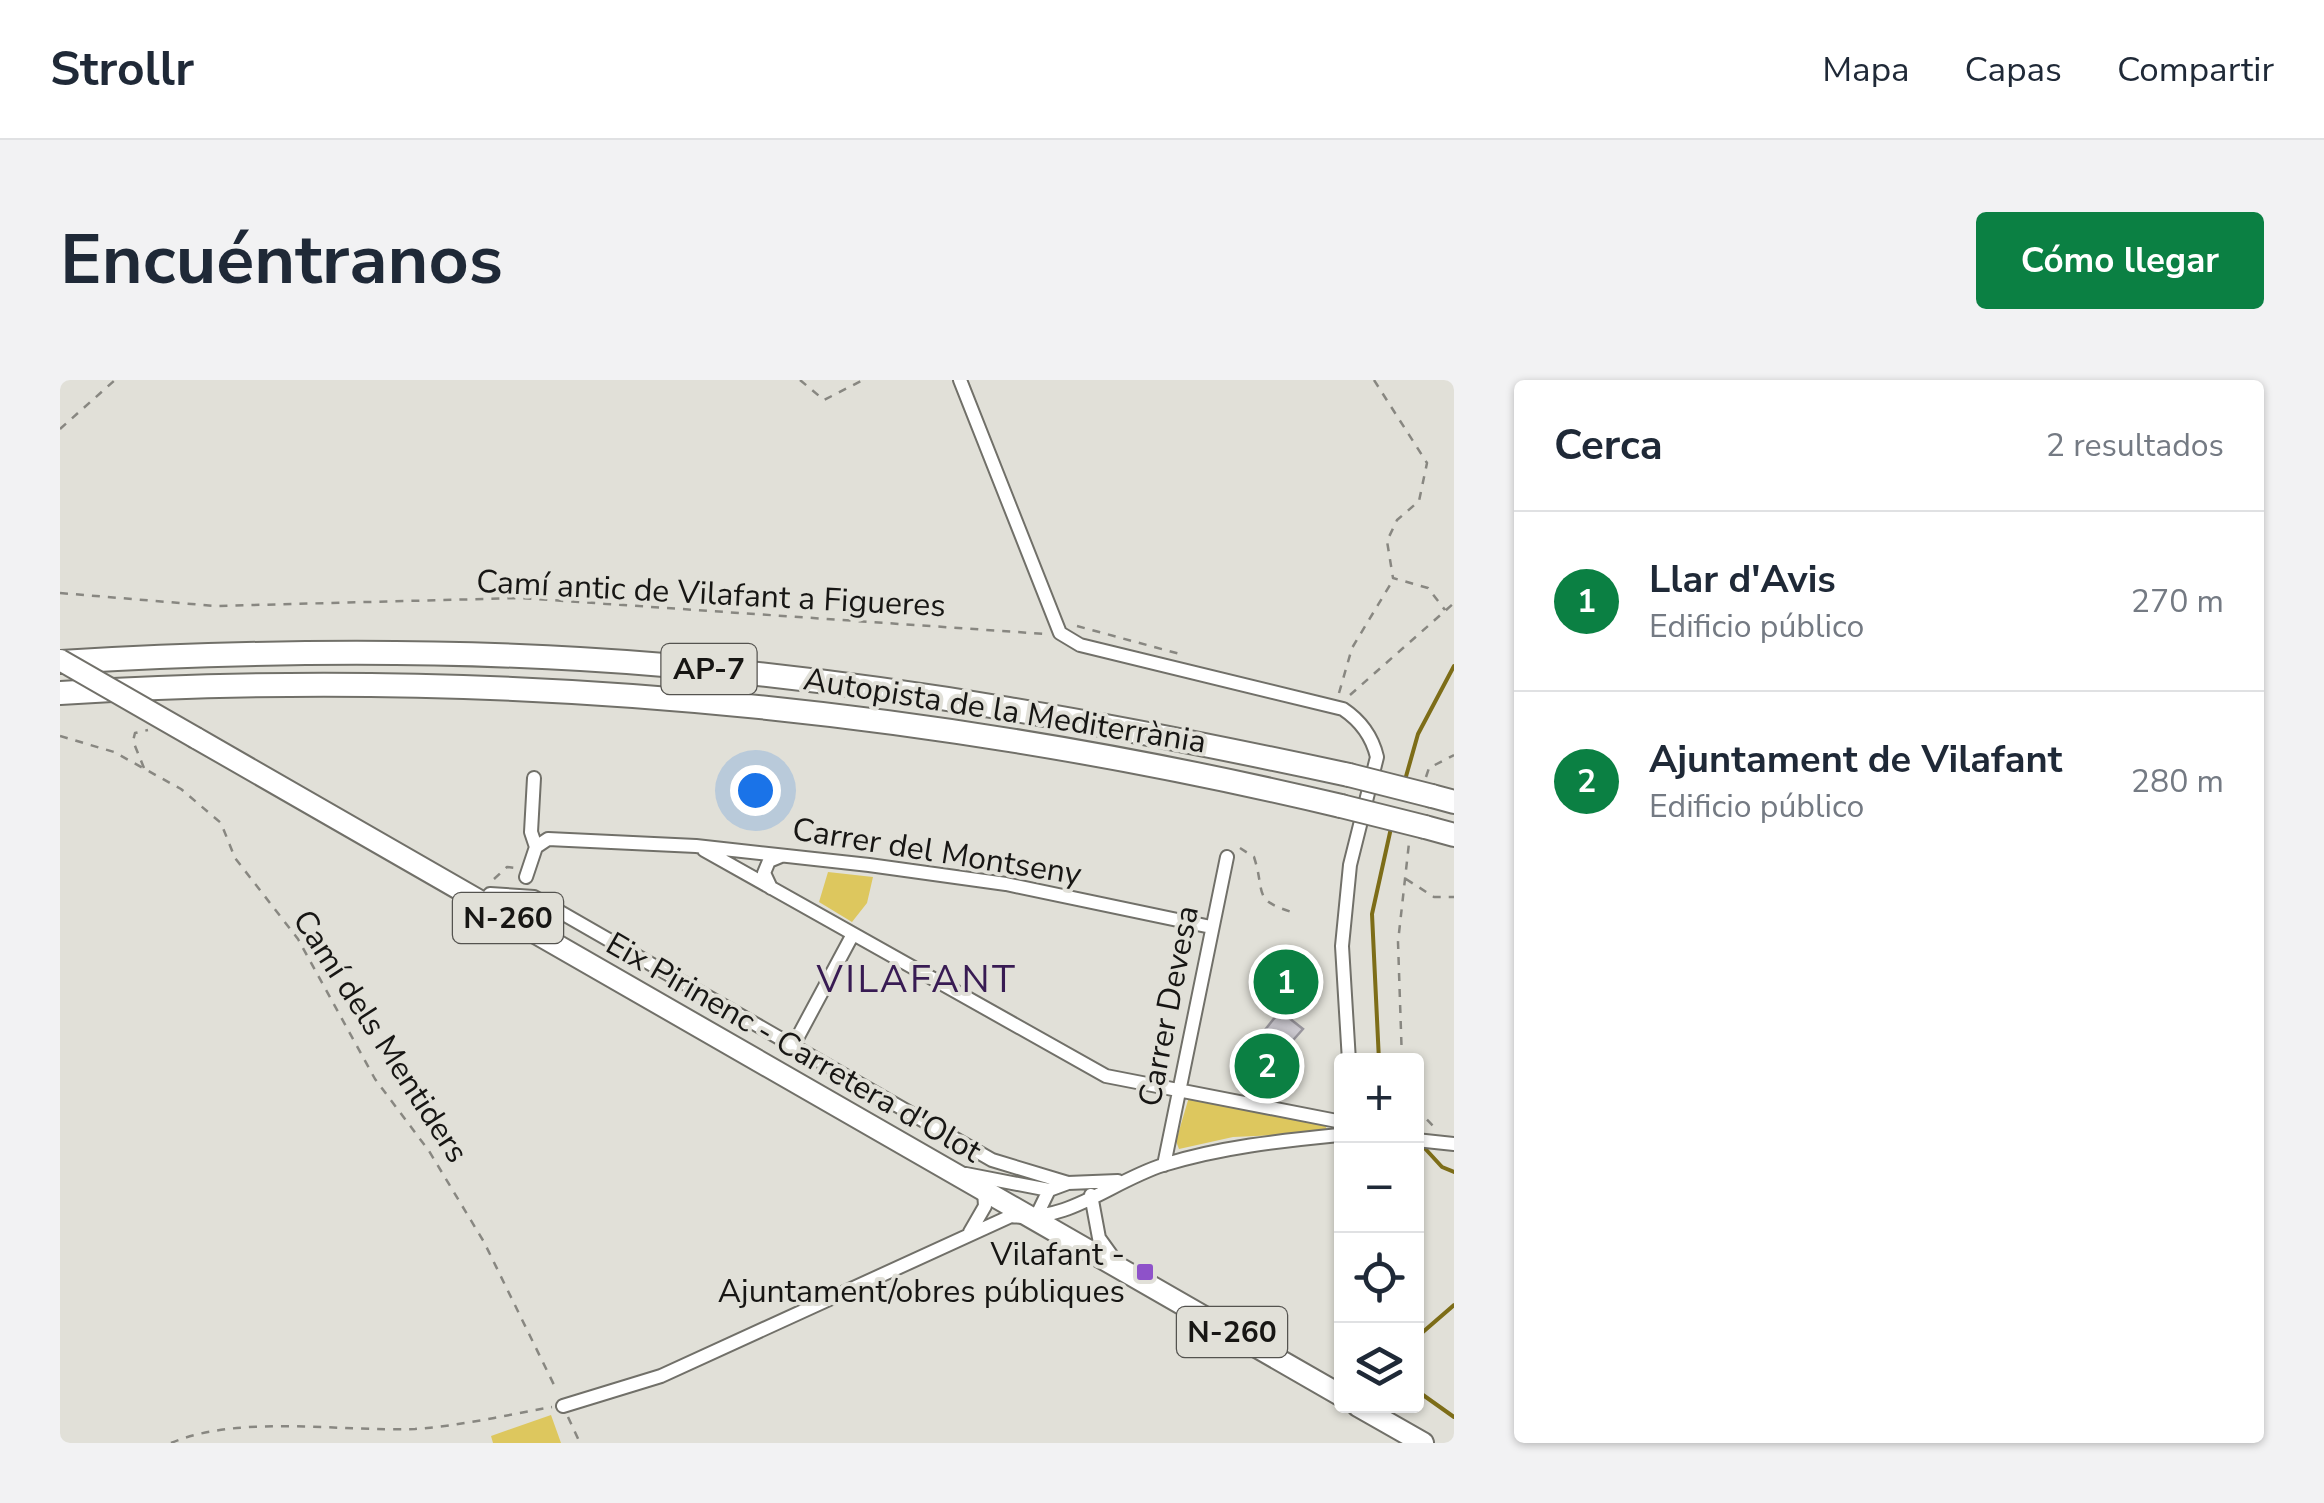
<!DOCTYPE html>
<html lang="es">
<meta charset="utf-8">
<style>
:root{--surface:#fff;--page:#f2f2f3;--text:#1f2937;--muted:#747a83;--line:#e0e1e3;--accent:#0b8043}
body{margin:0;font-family:"Nunito Sans",sans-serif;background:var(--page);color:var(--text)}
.controls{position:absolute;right:30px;bottom:30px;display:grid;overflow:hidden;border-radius:10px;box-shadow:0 2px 8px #0004}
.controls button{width:90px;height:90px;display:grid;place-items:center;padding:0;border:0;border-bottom:2px solid var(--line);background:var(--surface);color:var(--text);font:50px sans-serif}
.you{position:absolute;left:695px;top:410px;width:35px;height:35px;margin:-25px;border:8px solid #fff;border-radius:50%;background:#1a73e8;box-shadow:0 0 0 15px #1a73e833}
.badge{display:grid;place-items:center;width:65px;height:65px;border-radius:50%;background:var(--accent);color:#fff;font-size:32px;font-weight:700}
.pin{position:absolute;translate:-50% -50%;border:5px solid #fff;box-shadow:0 2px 10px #0006}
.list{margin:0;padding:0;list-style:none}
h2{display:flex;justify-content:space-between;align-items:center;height:130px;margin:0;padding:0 40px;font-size:42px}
h2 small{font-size:32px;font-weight:400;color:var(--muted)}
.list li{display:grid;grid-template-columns:65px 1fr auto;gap:30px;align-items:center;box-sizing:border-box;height:180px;padding:0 40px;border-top:2px solid var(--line)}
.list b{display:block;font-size:38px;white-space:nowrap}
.list p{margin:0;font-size:32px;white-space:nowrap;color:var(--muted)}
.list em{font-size:32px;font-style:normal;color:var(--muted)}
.icon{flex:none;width:55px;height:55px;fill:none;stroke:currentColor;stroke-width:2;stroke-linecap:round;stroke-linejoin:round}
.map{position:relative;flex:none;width:1394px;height:1063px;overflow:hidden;border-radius:10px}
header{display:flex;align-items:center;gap:60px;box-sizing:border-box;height:140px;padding:0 50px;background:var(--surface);border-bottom:2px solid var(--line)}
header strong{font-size:48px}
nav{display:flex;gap:55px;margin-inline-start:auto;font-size:35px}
.intro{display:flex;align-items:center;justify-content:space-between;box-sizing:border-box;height:240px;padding:0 60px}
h1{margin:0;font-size:70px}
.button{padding:25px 45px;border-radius:10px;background:var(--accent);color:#fff;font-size:35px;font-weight:700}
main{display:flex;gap:60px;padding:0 60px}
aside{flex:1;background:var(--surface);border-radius:10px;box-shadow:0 2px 8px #0004}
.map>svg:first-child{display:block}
.green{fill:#ddc75e}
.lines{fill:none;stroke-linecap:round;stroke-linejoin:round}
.stream{stroke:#7d6d18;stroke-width:4}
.building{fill:#ccc9d0;stroke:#99969d;stroke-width:2.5}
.street-casing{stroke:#717069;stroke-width:16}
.primary-casing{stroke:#717069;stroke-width:24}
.highway-casing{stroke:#717069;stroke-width:26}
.path{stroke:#888781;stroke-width:2.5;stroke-dasharray:8 8;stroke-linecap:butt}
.street{stroke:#fff;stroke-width:12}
.primary{stroke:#fff;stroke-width:20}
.highway{stroke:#fff;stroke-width:22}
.primary-bridge-casing{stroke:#717069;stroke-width:24;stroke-linecap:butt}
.highway-bridge-casing{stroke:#717069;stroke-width:26;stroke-linecap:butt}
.primary-bridge{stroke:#fff;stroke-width:20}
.highway-bridge{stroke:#fff;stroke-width:22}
.poi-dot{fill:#8e52c9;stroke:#e1e0d8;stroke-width:4}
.labels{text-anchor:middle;stroke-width:8;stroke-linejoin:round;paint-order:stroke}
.shield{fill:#e1e0d8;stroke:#54534f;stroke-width:2.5}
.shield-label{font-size:30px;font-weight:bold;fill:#171614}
.street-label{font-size:32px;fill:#171614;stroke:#e1e0d8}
.poi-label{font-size:32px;fill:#171614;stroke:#e1e0d8;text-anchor:end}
.quarter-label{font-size:38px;letter-spacing:2.5px;fill:#381b53;stroke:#e1e0d8}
</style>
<header>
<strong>Strollr</strong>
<nav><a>Mapa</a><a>Capas</a><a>Compartir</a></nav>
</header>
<div class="intro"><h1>Encuéntranos</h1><a class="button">Cómo llegar</a></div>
<main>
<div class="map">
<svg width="1394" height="1063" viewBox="0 0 1394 1063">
<rect width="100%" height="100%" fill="#e1e0d8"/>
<path class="green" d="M768,492L813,497L807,523L792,542L759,522Z
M1129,717L1264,744L1267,749L1260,753L1173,757L1119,769L1116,761Z
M491,1035L501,1063H433L431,1056Z"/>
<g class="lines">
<path class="stream" d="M1345,400L1358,354L1394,286
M1319,681L1312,534L1331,448
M1360,763L1382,787L1394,792
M1356,958L1394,925
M1356,1010L1394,1037"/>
</g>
<path class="building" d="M1216,587L1240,591L1236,617L1212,612Z
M1220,631L1243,649L1227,667L1218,711L1188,705L1197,660Z"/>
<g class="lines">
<defs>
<path id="street" d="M900,0L1000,253L1020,265L1283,329C1301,341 1312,356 1317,377L1290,485L1282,566L1289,681
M474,398L471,452L476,467
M644,470L1046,696L1277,741
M466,497L476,467L488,459L636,466L809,485L946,504L1151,547
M711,508L704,493L709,481L721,476
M423,524L430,514L474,517L932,780L1008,803
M733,666L793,554
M1356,760L1394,764
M1104,785L1167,477
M906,794L989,810L1008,803L1058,801
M1031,815L1039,858L1057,883
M975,839L989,810
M910,852L925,826L924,811
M503,1026L601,996L951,836C1009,843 1050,802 1103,785C1161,767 1219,761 1279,755"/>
<path id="primary" d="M136,358L1282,1016
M1298,1026L1363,1063"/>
<path id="highway" d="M0,282C201,270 403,268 604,285C835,304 1062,346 1289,395
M0,313C432,286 860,326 1281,426
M1372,416L1394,422
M1365,447L1394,455"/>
</defs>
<use href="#street" class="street-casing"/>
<use href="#primary" class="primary-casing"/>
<use href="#highway" class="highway-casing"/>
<path class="path" d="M740,0L764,20L803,0
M1314,0L1367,83L1359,121L1337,140L1327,161L1333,198L1368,208L1385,230
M0,49L55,0
M0,213L155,226L461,218L986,254
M1017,246L1120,274
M1279,313L1292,268L1333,200
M1290,315L1394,223
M0,356L54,372L121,409L161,443L175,478L238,559L315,699L369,771L424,862L497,1011
M84,388L73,361L75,353L88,350
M1366,397L1369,388L1394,375
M1180,468L1194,477C1206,514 1191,520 1235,533
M434,499L447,487L456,488
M1346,499L1374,517H1394
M1342,681L1338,562L1349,463
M1356,728L1375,748
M508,1037L520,1063
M111,1063C179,1034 281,1052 355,1049C400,1046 447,1035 492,1027"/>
<use href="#street" class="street"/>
<use href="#primary" class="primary"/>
<use href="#highway" class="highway"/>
<defs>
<path id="primary-bridge" d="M0,280L136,358"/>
<path id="highway-bridge" d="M1289,395L1372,416
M1281,426L1365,447"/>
</defs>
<use href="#primary-bridge" class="primary-bridge-casing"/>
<use href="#highway-bridge" class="highway-bridge-casing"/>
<use href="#primary-bridge" class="primary-bridge"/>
<use href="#highway-bridge" class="highway-bridge"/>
</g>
<rect class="poi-dot" x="1075" y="882" width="20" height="20" rx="5"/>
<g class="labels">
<g class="shield">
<rect x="601.5" y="264" width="95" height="50" rx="8"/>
<rect x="393" y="513" width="110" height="50" rx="8"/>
<rect x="1117" y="927" width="110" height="50" rx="8"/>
</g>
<g class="shield-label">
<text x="649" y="299">AP-7</text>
<text x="448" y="548">N-260</text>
<text x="1172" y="962">N-260</text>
</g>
<g class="street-label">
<text transform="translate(651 213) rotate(3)" y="11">Camí antic de Vilafant a Figueres</text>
<text transform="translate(945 330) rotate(9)" y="11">Autopista de la Mediterrània</text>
<text transform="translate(877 471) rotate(9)" y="11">Carrer del Montseny</text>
<text transform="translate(1108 626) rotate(-79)" y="11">Carrer Devesa</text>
<text transform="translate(321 656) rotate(57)" y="11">Camí dels Mentiders</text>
<text transform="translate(734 667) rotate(30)" y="11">Eix Pirinenc - Carretera d'Olot</text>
</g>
<g class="poi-label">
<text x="1065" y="885">Vilafant -<tspan x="1065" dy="37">Ajuntament/obres públiques</tspan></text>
</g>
<g class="quarter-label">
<text x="857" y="612">VILAFANT</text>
</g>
</g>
</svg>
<div class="controls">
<button>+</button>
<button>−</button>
<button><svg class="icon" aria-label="locate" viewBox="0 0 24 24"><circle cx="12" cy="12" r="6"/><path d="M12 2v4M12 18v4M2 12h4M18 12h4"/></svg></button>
<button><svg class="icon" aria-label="layers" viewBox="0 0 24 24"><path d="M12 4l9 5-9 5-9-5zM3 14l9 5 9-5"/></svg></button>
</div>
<div class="you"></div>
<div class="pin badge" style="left:1226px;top:602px">1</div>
<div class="pin badge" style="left:1207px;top:686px">2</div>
</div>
<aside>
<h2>Cerca<small>2 resultados</small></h2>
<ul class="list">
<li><span class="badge">1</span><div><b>Llar d'Avis</b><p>Edificio público</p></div><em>270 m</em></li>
<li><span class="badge">2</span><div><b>Ajuntament de Vilafant</b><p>Edificio público</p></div><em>280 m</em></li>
</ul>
</aside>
</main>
